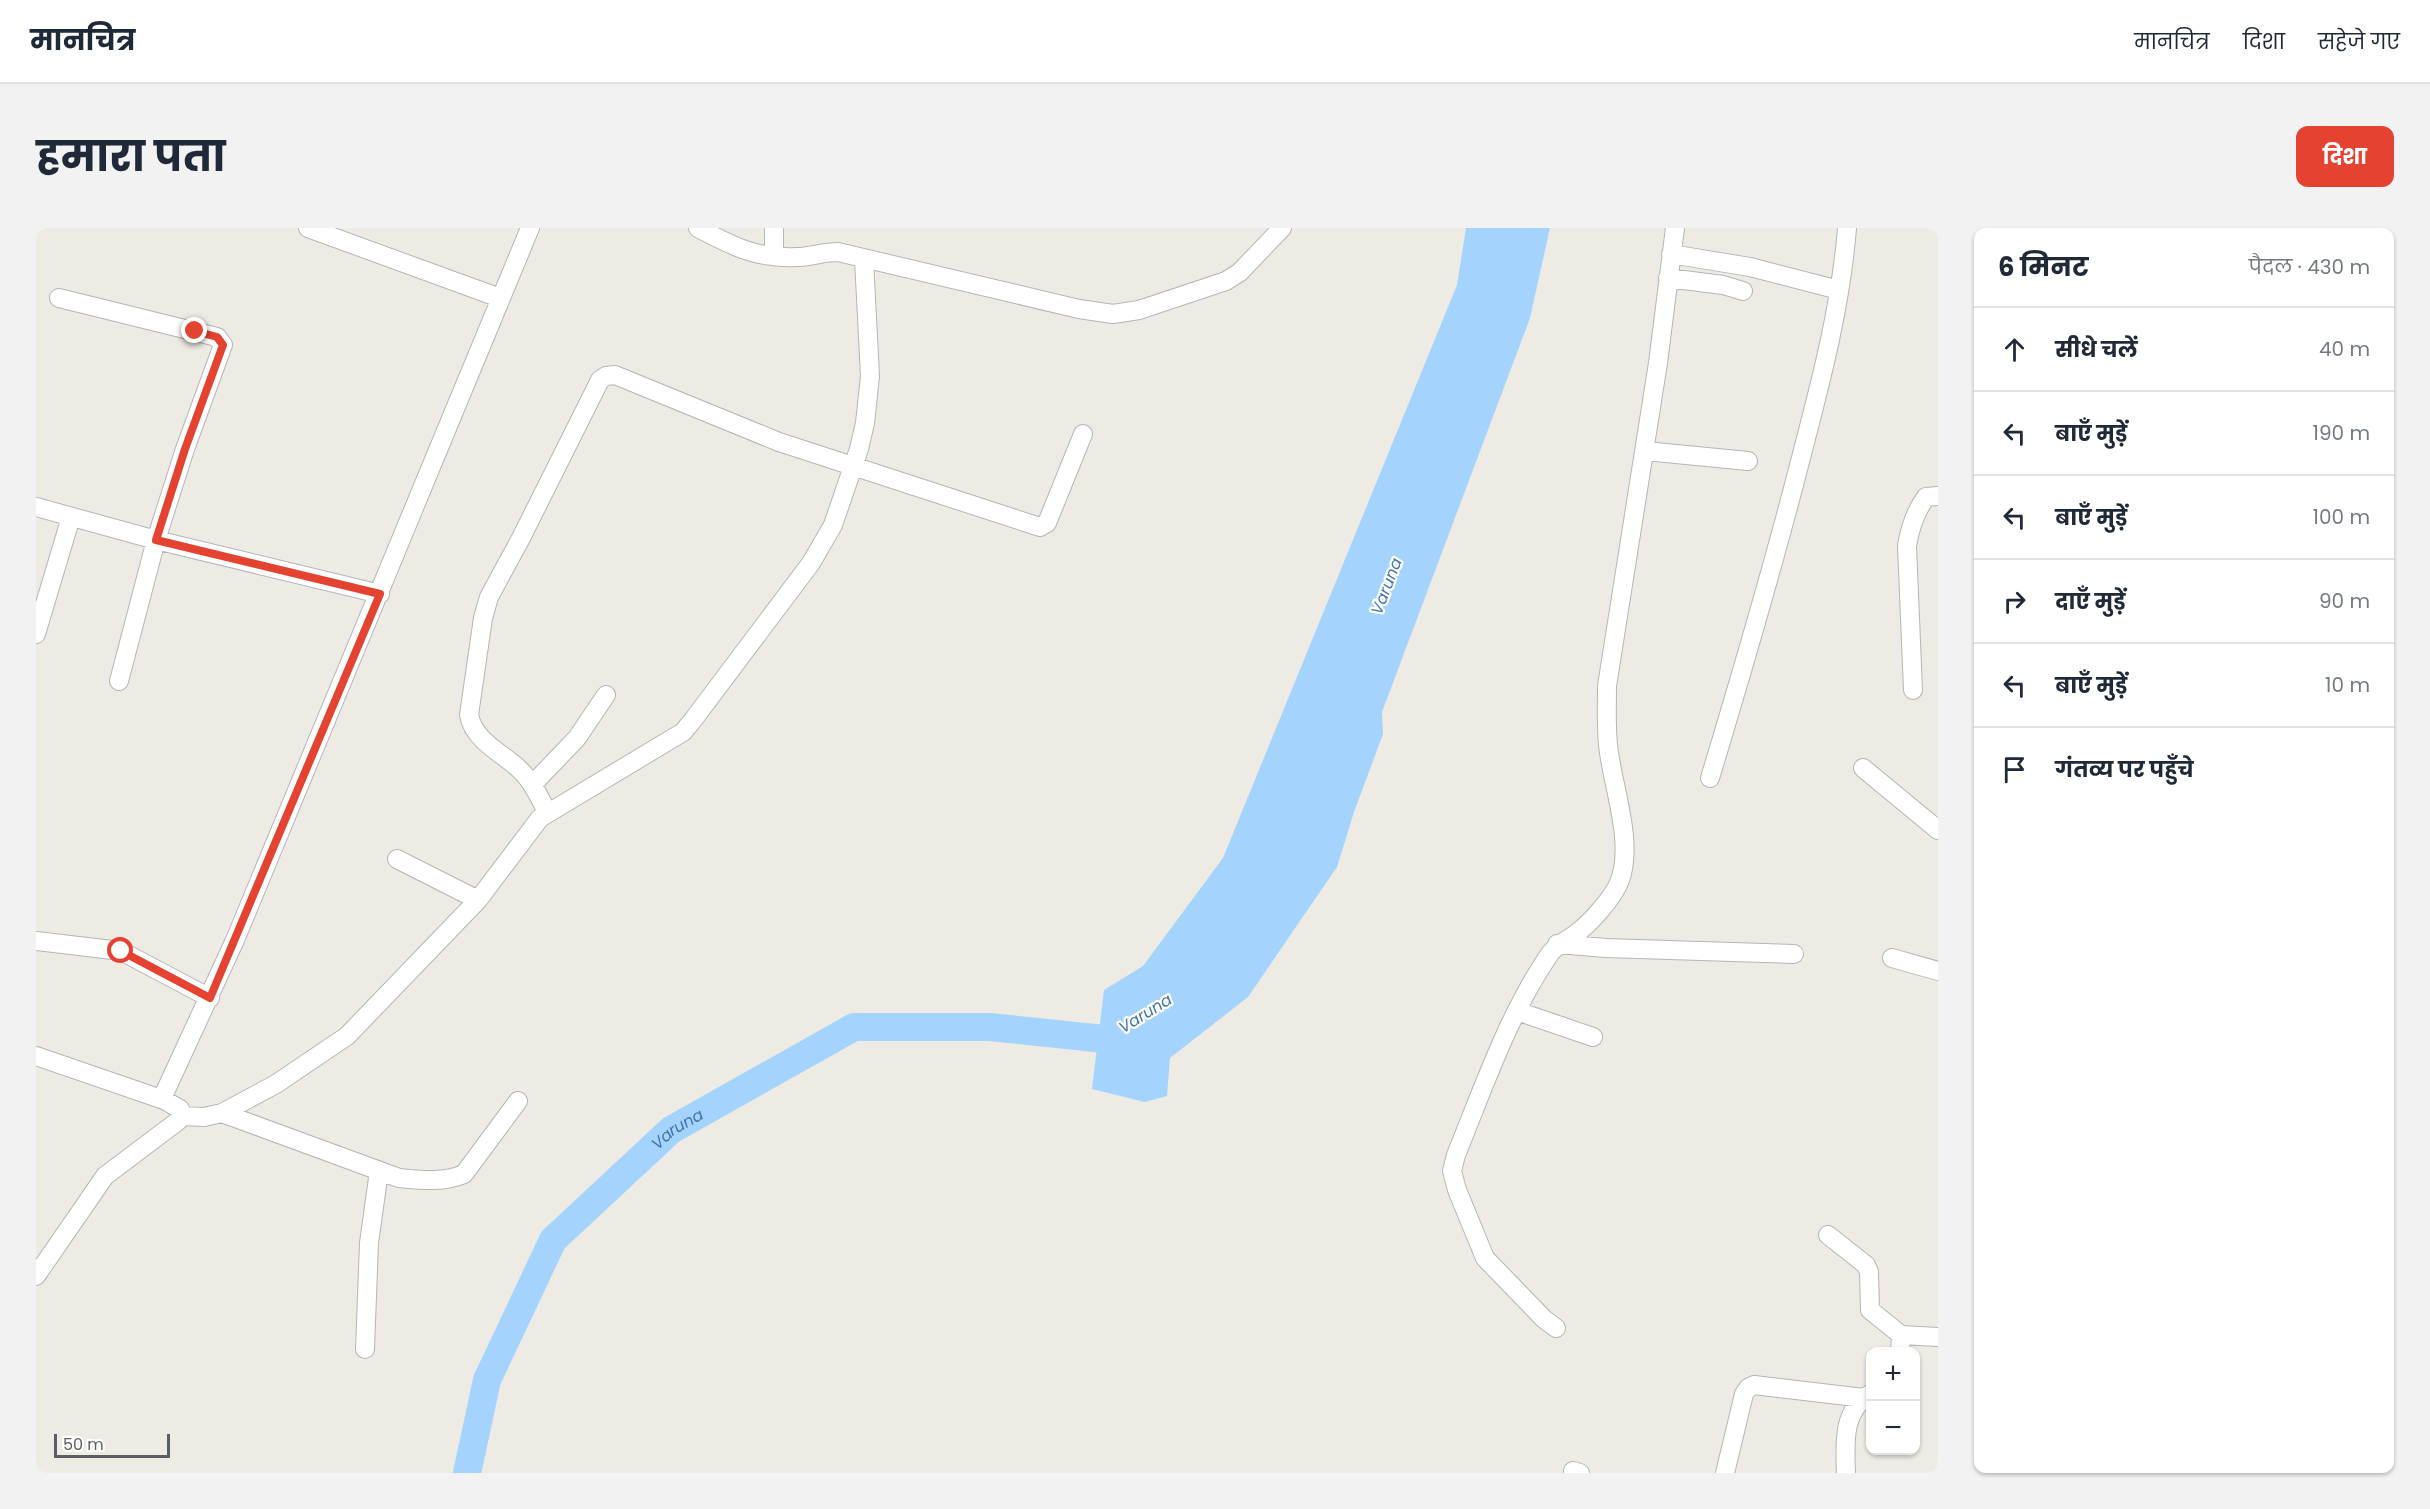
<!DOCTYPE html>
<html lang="hi">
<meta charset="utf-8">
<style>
:root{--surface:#fff;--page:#f2f2f3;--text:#1f2937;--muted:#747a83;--line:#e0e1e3;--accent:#e44332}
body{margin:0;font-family:Poppins,"Noto Sans Devanagari",sans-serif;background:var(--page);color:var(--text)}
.controls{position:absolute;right:18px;bottom:18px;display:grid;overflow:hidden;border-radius:12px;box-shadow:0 2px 4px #0004}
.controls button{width:54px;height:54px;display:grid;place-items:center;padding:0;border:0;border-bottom:2px solid var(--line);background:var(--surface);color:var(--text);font:30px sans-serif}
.scale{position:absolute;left:18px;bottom:15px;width:116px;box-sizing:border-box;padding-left:6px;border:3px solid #5b5f63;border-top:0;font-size:16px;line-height:21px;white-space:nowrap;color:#5b5f63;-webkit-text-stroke:4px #fff;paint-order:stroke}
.stop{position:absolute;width:18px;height:18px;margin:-14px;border:4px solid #e44332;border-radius:50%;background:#fff}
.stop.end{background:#e44332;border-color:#fff;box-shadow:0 2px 6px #0008}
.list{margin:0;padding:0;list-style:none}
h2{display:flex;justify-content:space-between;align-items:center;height:78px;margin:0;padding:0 24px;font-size:26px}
h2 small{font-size:20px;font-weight:400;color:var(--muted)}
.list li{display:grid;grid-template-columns:39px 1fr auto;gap:18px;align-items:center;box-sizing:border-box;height:84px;padding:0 24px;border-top:2px solid var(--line)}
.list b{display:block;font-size:22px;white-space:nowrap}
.list em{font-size:20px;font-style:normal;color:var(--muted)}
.icon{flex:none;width:33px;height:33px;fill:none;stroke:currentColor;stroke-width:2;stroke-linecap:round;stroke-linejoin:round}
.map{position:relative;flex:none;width:1902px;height:1245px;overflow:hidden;border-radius:12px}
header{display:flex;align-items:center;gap:36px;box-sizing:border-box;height:84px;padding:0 30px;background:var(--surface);border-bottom:2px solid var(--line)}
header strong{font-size:28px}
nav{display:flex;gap:33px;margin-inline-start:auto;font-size:21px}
.intro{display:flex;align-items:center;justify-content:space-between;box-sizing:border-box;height:144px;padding:0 36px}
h1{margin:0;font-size:42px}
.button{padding:15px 27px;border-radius:12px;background:var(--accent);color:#fff;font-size:21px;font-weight:700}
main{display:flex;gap:36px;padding:0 36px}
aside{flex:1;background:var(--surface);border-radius:12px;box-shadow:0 2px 4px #0004}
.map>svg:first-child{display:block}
.water{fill:#a4d4fd}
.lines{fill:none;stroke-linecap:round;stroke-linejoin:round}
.river{stroke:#a4d4fd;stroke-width:28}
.minor-casing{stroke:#b3b5ba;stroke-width:20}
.minor{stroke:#fff;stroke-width:18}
.route{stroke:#e44332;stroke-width:8}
.labels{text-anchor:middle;stroke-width:4.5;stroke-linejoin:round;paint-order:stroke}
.water-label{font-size:16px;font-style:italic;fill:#4274ae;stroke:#fff}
</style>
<header>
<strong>मानचित्र</strong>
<nav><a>मानचित्र</a><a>दिशा</a><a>सहेजे गए</a></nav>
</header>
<div class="intro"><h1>हमारा पता</h1><a class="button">दिशा</a></div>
<main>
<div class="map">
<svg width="1902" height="1245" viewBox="0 0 1902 1245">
<rect width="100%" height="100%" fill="#edebe3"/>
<path class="water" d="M1430,0H1514L1494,90L1346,484L1347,506L1318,584L1301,639L1212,769L1134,830L1131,868L1109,874L1056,861L1068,762L1107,738L1187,630L1421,57Z"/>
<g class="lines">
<path class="river" id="s1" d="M431,1245L451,1152L517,1012L635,902L818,799H954L1068,811L1094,794"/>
<defs>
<path id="minor" d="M272,0L464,70
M662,0C696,18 721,31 760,29C774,29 787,24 802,24L1043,81L1077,86L1103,82L1190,53L1204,44L1246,0
M1635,26L1714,39L1803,62
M738,28V0
M1632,50L1687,57L1707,63
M23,70L181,109L187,117L149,221L120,312L83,453
M1609,223L1712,233
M0,279L120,312L344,366
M0,406L35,289
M1877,462L1871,318C1874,299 1879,284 1890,269L1902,268
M1827,540L1902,602
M1674,550C1707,441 1739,332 1767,222C1786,149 1805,76 1811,0
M497,556L541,510L570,467
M511,584C503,568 496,553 483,541C465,524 438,513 433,487L447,390L453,369L485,310L564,152L570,148L579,147L743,214L1004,299L1011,295L1047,206
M361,631L442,672
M0,713L85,723L174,770
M1521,716L1570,720L1758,726
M1856,730L1902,743
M1481,783L1557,809
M0,828L128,872
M186,885L363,950C385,952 407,955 428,946L482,873
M147,888L168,889L186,885L240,856L311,808L442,672L504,590L647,504L657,492L775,335L797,297L823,221L829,195L834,148L828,31
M1792,1007L1830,1037L1833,1044L1834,1082L1865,1107L1864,1124
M0,1048L69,948L142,893L147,888L144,881L128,872V866L199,712L494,0
M1520,1100L1508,1091L1449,1030L1421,962L1416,943L1420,927C1447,861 1471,790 1511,730C1518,718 1527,715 1538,707C1553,697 1578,669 1584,652C1598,613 1576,557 1572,517C1570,497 1571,478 1571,458L1622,135L1639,0
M1865,1107L1902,1109
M329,1121L333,1015L343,943
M1537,1243L1544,1245
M1689,1245L1708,1166L1712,1160L1718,1157L1828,1170
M1810,1245C1809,1215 1806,1183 1834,1166"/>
</defs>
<use href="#minor" class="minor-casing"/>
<use href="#minor" class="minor"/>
</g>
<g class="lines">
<path class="route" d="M85,723L174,770L344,366L120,312L149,221L187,117L181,109L159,103"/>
</g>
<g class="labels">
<g class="water-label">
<text transform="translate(1350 358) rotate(-69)" y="6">Varuna</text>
<text transform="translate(1109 785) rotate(-32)" y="6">Varuna</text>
<text dy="6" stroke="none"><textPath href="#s1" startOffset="417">Varuna</textPath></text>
</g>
</g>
</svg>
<div class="controls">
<button>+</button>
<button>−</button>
</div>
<div class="scale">50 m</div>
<div class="stop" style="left:85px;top:723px"></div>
<div class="stop end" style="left:159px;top:103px"></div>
</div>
<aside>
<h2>6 मिनट<small>पैदल · 430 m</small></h2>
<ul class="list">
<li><svg class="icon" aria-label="ahead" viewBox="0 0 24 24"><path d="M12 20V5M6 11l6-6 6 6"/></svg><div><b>सीधे चलें</b></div><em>40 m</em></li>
<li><svg class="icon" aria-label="left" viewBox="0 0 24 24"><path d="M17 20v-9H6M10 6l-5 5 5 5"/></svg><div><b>बाएँ मुड़ें</b></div><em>190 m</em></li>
<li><svg class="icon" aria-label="left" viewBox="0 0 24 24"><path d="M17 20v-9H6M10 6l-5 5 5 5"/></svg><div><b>बाएँ मुड़ें</b></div><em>100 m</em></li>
<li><svg class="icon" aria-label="right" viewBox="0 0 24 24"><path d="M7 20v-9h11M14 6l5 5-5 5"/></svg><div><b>दाएँ मुड़ें</b></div><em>90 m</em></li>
<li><svg class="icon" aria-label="left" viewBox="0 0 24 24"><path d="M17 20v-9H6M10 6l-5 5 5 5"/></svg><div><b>बाएँ मुड़ें</b></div><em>10 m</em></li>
<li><svg class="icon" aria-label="arrive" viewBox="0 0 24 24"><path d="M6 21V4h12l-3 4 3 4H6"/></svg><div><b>गंतव्य पर पहुँचे</b></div></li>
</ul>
</aside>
</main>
